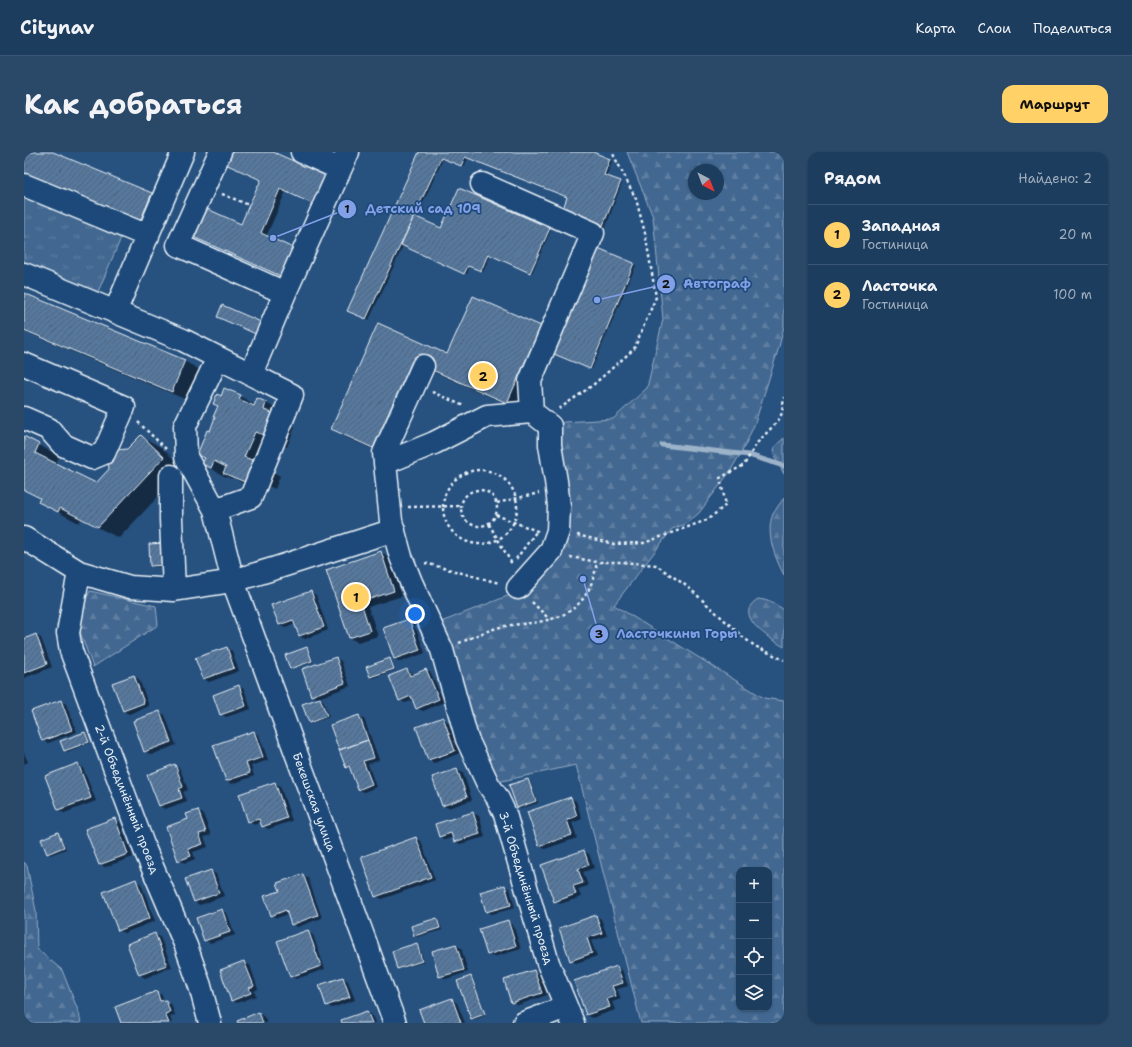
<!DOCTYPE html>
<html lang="ru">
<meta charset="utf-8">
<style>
:root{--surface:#1d3d5f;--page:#2a4868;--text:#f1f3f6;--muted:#a0aebd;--line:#3b5674;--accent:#ffd166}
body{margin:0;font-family:"Shantell Sans",sans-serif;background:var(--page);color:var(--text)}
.controls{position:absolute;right:12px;bottom:12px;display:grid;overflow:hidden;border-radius:8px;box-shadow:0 1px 3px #0004}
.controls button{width:36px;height:36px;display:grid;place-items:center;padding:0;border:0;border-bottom:1px solid var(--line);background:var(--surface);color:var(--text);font:20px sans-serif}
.compass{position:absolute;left:664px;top:12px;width:36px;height:36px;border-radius:50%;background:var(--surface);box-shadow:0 1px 3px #0004;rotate:138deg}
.you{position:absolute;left:391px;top:462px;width:14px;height:14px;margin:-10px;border:3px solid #fff;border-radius:50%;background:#1a73e8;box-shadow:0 0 0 6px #1a73e833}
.badge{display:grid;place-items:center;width:26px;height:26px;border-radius:50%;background:var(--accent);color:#111;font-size:13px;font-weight:700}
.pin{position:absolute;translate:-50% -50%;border:2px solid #fff;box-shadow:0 1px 4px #0006}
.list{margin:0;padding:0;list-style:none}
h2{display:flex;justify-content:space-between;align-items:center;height:52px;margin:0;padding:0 16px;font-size:17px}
h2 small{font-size:13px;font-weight:400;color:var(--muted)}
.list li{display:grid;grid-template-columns:26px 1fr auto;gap:12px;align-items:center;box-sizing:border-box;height:60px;padding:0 16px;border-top:1px solid var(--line)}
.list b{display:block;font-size:15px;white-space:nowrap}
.list p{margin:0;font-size:13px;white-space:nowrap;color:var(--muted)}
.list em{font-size:13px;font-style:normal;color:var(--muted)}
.icon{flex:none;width:22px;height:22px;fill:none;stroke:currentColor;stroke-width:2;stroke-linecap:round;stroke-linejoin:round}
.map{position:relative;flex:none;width:760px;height:871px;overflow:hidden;border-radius:12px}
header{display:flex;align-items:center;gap:24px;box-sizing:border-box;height:56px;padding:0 20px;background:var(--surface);border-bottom:1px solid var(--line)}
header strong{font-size:19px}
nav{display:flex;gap:22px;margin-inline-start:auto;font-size:14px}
.intro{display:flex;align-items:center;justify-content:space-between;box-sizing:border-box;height:96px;padding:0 24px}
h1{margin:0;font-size:28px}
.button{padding:10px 18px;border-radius:12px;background:var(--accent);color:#111;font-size:14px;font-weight:700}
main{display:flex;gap:24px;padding:0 24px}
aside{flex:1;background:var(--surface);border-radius:12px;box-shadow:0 1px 3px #0004}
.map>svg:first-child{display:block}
.grass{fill:url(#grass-tufts);stroke:#96acc4}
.forest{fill:url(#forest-firs);stroke:#96acc4;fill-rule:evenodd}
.shadow{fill:#0007}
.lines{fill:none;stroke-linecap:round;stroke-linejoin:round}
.stream{stroke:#9db3c9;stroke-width:5}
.building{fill:url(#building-hatch);stroke:#e8f1f8}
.minor-casing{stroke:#e8f1f8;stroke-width:25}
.path{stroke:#e8f1f8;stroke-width:2.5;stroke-dasharray:3 3;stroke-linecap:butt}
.minor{stroke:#1f4a7a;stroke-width:22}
.labels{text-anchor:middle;stroke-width:3.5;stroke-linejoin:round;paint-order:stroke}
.street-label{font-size:12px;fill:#e8f1f8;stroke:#1f4a7a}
.leader{fill:none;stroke:#82a0e8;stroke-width:1.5}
.callout-dot{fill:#82a0e8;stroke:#1f4a7a;stroke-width:1.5}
.mark-label{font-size:12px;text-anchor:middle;font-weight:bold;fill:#111}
.callout-label{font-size:13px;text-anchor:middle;font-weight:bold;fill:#82a0e8;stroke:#1f4a7a;stroke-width:3.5;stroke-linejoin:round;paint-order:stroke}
</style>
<header>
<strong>Citynav</strong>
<nav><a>Карта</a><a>Слои</a><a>Поделиться</a></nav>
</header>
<div class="intro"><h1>Как добраться</h1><a class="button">Маршрут</a></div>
<main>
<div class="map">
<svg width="760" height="871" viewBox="0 0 760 871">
<defs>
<pattern id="grass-tufts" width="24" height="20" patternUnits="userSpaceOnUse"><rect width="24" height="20" fill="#436891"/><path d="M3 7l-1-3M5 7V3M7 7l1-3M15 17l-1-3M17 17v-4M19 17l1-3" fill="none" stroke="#5e7ea1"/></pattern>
<pattern id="forest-firs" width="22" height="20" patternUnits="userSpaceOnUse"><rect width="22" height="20" fill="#436891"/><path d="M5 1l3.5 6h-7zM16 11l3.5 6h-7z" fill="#5e7ea1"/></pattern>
<pattern id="building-hatch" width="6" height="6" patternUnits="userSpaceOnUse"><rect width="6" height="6" fill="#57789d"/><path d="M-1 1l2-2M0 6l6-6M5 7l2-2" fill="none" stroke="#4f6278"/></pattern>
</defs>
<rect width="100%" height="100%" fill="#27517f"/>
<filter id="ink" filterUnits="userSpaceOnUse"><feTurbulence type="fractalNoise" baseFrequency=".025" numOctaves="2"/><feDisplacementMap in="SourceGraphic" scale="8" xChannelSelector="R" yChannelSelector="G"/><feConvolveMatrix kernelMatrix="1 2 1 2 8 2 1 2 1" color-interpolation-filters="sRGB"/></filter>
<g filter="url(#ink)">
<path class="grass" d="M1,45L97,86L73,142L0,111V47Z"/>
<path class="forest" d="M603,0H760V174L755,195L731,271L720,296L705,321L675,361L662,372L648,377L590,453L740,546L760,549V871H617L552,613L464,632L407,474L491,441L523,413L526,280L540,270L589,267L623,236L639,167L629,65ZM670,18H694V42H670ZM715,718H745V856H715Z
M760,286V322L751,306L749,299L751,294Z
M760,346V423C751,406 741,381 749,362C752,357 756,351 760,346Z
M66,439L132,454L134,473L69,515L57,483L54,462Z
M734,447C744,448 752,452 760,458V495C746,487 707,463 734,447Z
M0,710L3,714L12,759L13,797L38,818L55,861L57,871H0Z"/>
<path class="shadow" d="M0,0H27L128,42L143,51L131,80Z
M247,0L262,39L242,85L217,73L238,28L206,14Z
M396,0H566L588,9L582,25L598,31L581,77L541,61L545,45L444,6L440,15L419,7L392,66L417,77H525L527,78L508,121L467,103L459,120L446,114L443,122L379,94L345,168L327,160Z
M609,112L612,113L568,217L533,203Z
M0,142L160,209L176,218L163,248L0,179Z
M450,145L517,175L532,184L499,259L403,217L365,304L324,286L308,277L354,173L424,204Z
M216,244L231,253L233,248L242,251L263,263L260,269L271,275L263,295L251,291L241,315L256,324L251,337L244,334L242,341L221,333L208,325V327L200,324L179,312L181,306L175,303L186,281L198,245Z
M117,284L138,296L160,317L95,386L57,367L55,371L36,361L15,349L17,346L0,337V285L35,304L32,312L72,332Z
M126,393L143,414L129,415L127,413Z
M357,400L365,405L378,444L344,455L354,484L334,490L325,486L303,418Z
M286,440L292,443L304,478L281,487L275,484L271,472L261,476L256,473Z
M384,468L390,471L401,501L376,510L371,507L360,477Z
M12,483L17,486L28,515L0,526V488Z
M203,496L208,499L215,519L185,530L179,526Z
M283,496L285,498L289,510L269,517L267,516Z
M312,506L317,509L326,534L294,546L299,548L305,565L288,571L286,570L295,547L288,543Z
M366,507L368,508L371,518L349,526L346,525Z
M383,518L388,521L389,523L402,518L407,521L420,550L399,559L393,556L390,548L381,551L376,548Z
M110,524L115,527L125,554L105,562L99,559Z
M215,534L220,537L227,557L202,565L197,562Z
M37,549L42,552L53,580L24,591L19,588Z
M136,560L141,563L152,593L127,603L121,599Z
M335,564L340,567L355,608L344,612L352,635L340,640L335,637L328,618L323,615Z
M419,566L424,570L436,601L410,611L405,608L393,576Z
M230,580L235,583L244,608L227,614L230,624L208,632L203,629Z
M61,581L63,582L66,591L43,600L41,598Z
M0,601L4,610L0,612Z
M54,612L59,616L72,649L40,661L34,658Z
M151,613L156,617L164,638L159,640L163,649L141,657L135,654Z
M433,618L439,621L448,648L424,656L418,653L409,626Z
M504,628L506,629L514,651L496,657L494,655Z
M251,631L256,634L268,669L244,677L239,674L237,670L231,673L225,670Z
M547,646L552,649L558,667L548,671L553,686L521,697L516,694L504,661Z
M174,659L179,662L187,683L180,685L184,695L169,700L171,707L161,711L155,708L165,667Z
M449,661L455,664L461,685L436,692L431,689L430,685L421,688L416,685L412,672Z
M91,667L96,670L109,705L81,715L75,712Z
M34,681L36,683L42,697L26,703L24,701Z
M392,686L397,689L411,728L358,747L352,744Z
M560,699L565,702L570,716L559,720L564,734L554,737L557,745L536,752L531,749Z
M187,719L192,722L200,744L176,753L170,750Z
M279,723L284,726L298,766L273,775L268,772L264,762L253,766L248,763L257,739Z
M111,728L117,732L131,769L100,781L94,778Z
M481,734L486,737L491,756L468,762L462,759Z
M197,758L203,761L211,783L186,791L181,788Z
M572,764L577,767L583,784L567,789L573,804L552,811L547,808Z
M413,767L415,768L418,778L393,785L391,784Z
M484,769L489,773L497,797L469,805L464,802Z
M284,780L289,783L301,817L272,827L267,824Z
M131,782L136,785L148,815L121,826L116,823Z
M393,792L395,794L400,810L376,817L374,816Z
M432,793L437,796L444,820L422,827L416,824Z
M220,810L226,813L234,837L230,839L232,844L213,851L208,848L197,818Z
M593,815L598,818L604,834L593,837L597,847L588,850L591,858L568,866L562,863Z
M510,819L516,822L523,843L494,853L488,850Z
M447,825L449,827L462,863L450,868L447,866Z
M319,826L324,829L331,848L308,856L303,853Z
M132,840L138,843L140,849L147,852L151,863L146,865L148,871H98Z
M428,847L433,851L441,871H401Z
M343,860L348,863L351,871H319Z
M235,861L240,865L243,871H215Z"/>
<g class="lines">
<path class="stream" d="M638,293L725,303L760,314"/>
</g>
<path class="building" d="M0,0H29L128,41L115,72L0,24Z
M204,0H249L304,24L291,53L256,37L237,81L271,97L259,125L167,84L179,55L217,72L225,53L237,28L199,11Z
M395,0H569L586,7L580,23L597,29L578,76L538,60L543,45L441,5L437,14L417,6L342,167L323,159Z
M435,36L526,76L506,121L464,102L457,119L444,114L440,122L377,93L390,64L417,76Z
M574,96L610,111L566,217L530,202Z
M0,141L161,208L148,240L0,178Z
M449,144L517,174L483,251L388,209L349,296L307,277L354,171L423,202Z
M198,153L237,170L232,182L193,165Z
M200,236L217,243L215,247L230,254L233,246L242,250L240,258L251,262L242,284L231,280L220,305L236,311L230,326L224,323L221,330L199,321L202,315L190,309L187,316L178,312L181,306L173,303L183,278L186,279L191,265H189L194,254L189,252L193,242L197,244Z
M117,283L140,305L74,375L36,356L34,360L14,350L16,346L0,338V284L15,292L11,301L72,331L85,317L84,307L92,298L103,297Z
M140,391L141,413L126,414L125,392Z
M357,399L370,439L337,450L346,479L325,486L302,418Z
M287,439L300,475L275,484L269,468L255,473L247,453Z
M385,467L396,498L370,507L359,476Z
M12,482L23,512L0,521V487Z
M203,495L210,516L179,527L171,506Z
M283,495L288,509L266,517L261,503Z
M312,505L321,531L287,544L278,517Z
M366,506L370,517L346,525L342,515Z
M383,517L386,524L402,517L415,547L392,557L387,544L375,549L365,524Z
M110,523L120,551L99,559L88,531Z
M215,533L222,554L196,563L189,543Z
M296,546L303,564L285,571L278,552Z
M37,548L48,578L18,589L7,559Z
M136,559L147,590L120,600L109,569Z
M335,563L344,588L315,598L306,573Z
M419,565L431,599L404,608L392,575Z
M230,579L239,605L222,611L226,621L202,629L189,593Z
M61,580L65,590L40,599L36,589Z
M344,588L350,606L339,609L348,632L334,638L325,614L322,616L315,598Z
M54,611L67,646L34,658L21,624Z
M151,612L159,635L155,637L158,646L135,654L123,623Z
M433,617L443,645L418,654L408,625Z
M504,627L512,649L493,656L485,633Z
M251,630L263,666L238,675L235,667L224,670L215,642Z
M547,645L553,664L543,668L548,683L515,694L503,660Z
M174,658L182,680L175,682L179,692L164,697L167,704L154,709L142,675L164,667L162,662Z
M449,660L456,682L430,690L427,681L415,685L411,672Z
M91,666L104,702L75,713L61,677Z
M34,680L40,695L23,702L17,687Z
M392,685L407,725L351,745L337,705Z
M560,698L565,713L554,717L559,731L549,734L552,742L530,750L517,713Z
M187,718L195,741L170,750L161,727Z
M279,722L294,763L267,773L262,758L247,764L240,744L256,739L253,731Z
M112,727L126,766L94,779L79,740Z
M481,733L487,753L462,760L456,740Z
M198,757L206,780L180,789L172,766Z
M572,763L578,781L563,786L568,801L546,809L535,776Z
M413,766L416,776L390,784L387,774Z
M484,768L492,794L463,803L455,777Z
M284,778L297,814L266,825L253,789Z
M131,781L143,813L115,823L103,792Z
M393,791L398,809L373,817L368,799Z
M432,792L440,818L415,825L408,799Z
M220,809L230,834L225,836L227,841L207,849L196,818Z
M593,814L599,831L588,834L592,844L583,847L586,855L562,863L550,829Z
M510,818L518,841L487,851L480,828Z
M447,824L461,862L447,867L433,829Z
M319,825L326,845L302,854L295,833Z
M133,839L136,849L142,848L146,860L141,862L145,871H97L91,855Z
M428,846L437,871H400L395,858Z
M343,859L348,871H318L317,868Z
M235,860L239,871H214L213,869Z"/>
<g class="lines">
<defs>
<path id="minor" d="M196,0L154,93L261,141
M278,0L316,17
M458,32L569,81L506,229L508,260L463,264L410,291L361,311L367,369L377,405L387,430L418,498L443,587L464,632L473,645L481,662L524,811L549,871
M0,33L124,84
M0,122L159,188L268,243L227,345L191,358L209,429L371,871
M91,160L159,0
M0,212L100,255L80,301L68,306L39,293L25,277L0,266
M227,222L261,141L324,0
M361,311L360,301L399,214
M147,324V367L150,438
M191,358L162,305L161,274L194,206
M0,386L55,420L106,435L150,438L209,429L252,416L370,378
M55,420L44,481L47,499L121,698L162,794L176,834L186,871
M494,436L527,399L534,379L535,354L532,329L526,293V274L508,260
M500,871L542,855"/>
</defs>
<use href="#minor" class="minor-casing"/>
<path class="path" d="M198,42L225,53
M408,240L440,254
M535,257L569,233L610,197L632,145L621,81L612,47L588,0
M114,270L142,297
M419 355a37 37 0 1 1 74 0a37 37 0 1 1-74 0Z
M437 356a18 18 0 1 1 36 0a18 18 0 1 1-36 0Z
M473,351L515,341
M384,355L437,354
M472,363L513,379L514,380
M465,372L488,412L489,411
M553,383L590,392L620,391L683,368L702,353L696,326L720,313L733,291L754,269L758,261L760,245
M546,405L573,410H597L632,413L664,435L720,486L731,494L760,508
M492,407L512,380
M401,411L475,431
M508,450L525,467
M435,491C450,485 465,477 481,474C492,472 503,472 514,470C551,464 567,446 573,410"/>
<use href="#minor" class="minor"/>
</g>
</g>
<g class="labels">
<g class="street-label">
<text transform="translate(103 647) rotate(69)" y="4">2-й Объединённый проезд</text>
<text transform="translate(290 650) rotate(70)" y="4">Бекешская улица</text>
<text transform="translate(502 736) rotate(73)" y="4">3-й Объединённый проезд</text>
</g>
</g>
<path class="leader" d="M249 86L323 57M573 148L642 132M559 427L575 482"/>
<g class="callout-dot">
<circle cx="249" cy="86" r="4"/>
<circle cx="573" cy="148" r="4"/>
<circle cx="559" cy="427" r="4"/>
<circle cx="323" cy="57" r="10"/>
<circle cx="642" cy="132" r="10"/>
<circle cx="575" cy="482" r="10"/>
</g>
<g class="mark-label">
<text x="323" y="61">1</text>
<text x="642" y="136">2</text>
<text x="575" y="486">3</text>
</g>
<g class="callout-label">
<text x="399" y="61">Детский сад 109</text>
<text x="693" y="136">Автограф</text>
<text x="653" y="486">Ласточкины Горы</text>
</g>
</svg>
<div class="controls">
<button>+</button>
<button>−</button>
<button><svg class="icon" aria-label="locate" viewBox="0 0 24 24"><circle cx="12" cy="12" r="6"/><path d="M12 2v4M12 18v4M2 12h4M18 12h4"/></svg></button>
<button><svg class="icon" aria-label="layers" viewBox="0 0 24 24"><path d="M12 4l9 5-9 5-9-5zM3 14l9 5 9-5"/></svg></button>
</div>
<svg class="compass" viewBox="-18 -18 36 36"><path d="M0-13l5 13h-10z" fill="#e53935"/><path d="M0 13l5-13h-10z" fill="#a0aebd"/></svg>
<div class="you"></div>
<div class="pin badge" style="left:332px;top:445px">1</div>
<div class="pin badge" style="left:459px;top:224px">2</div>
</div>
<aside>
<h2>Рядом<small>Найдено: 2</small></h2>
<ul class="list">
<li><span class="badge">1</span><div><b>Западная</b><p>Гостиница</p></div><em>20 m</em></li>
<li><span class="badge">2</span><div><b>Ласточка</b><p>Гостиница</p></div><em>100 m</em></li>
</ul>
</aside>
</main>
